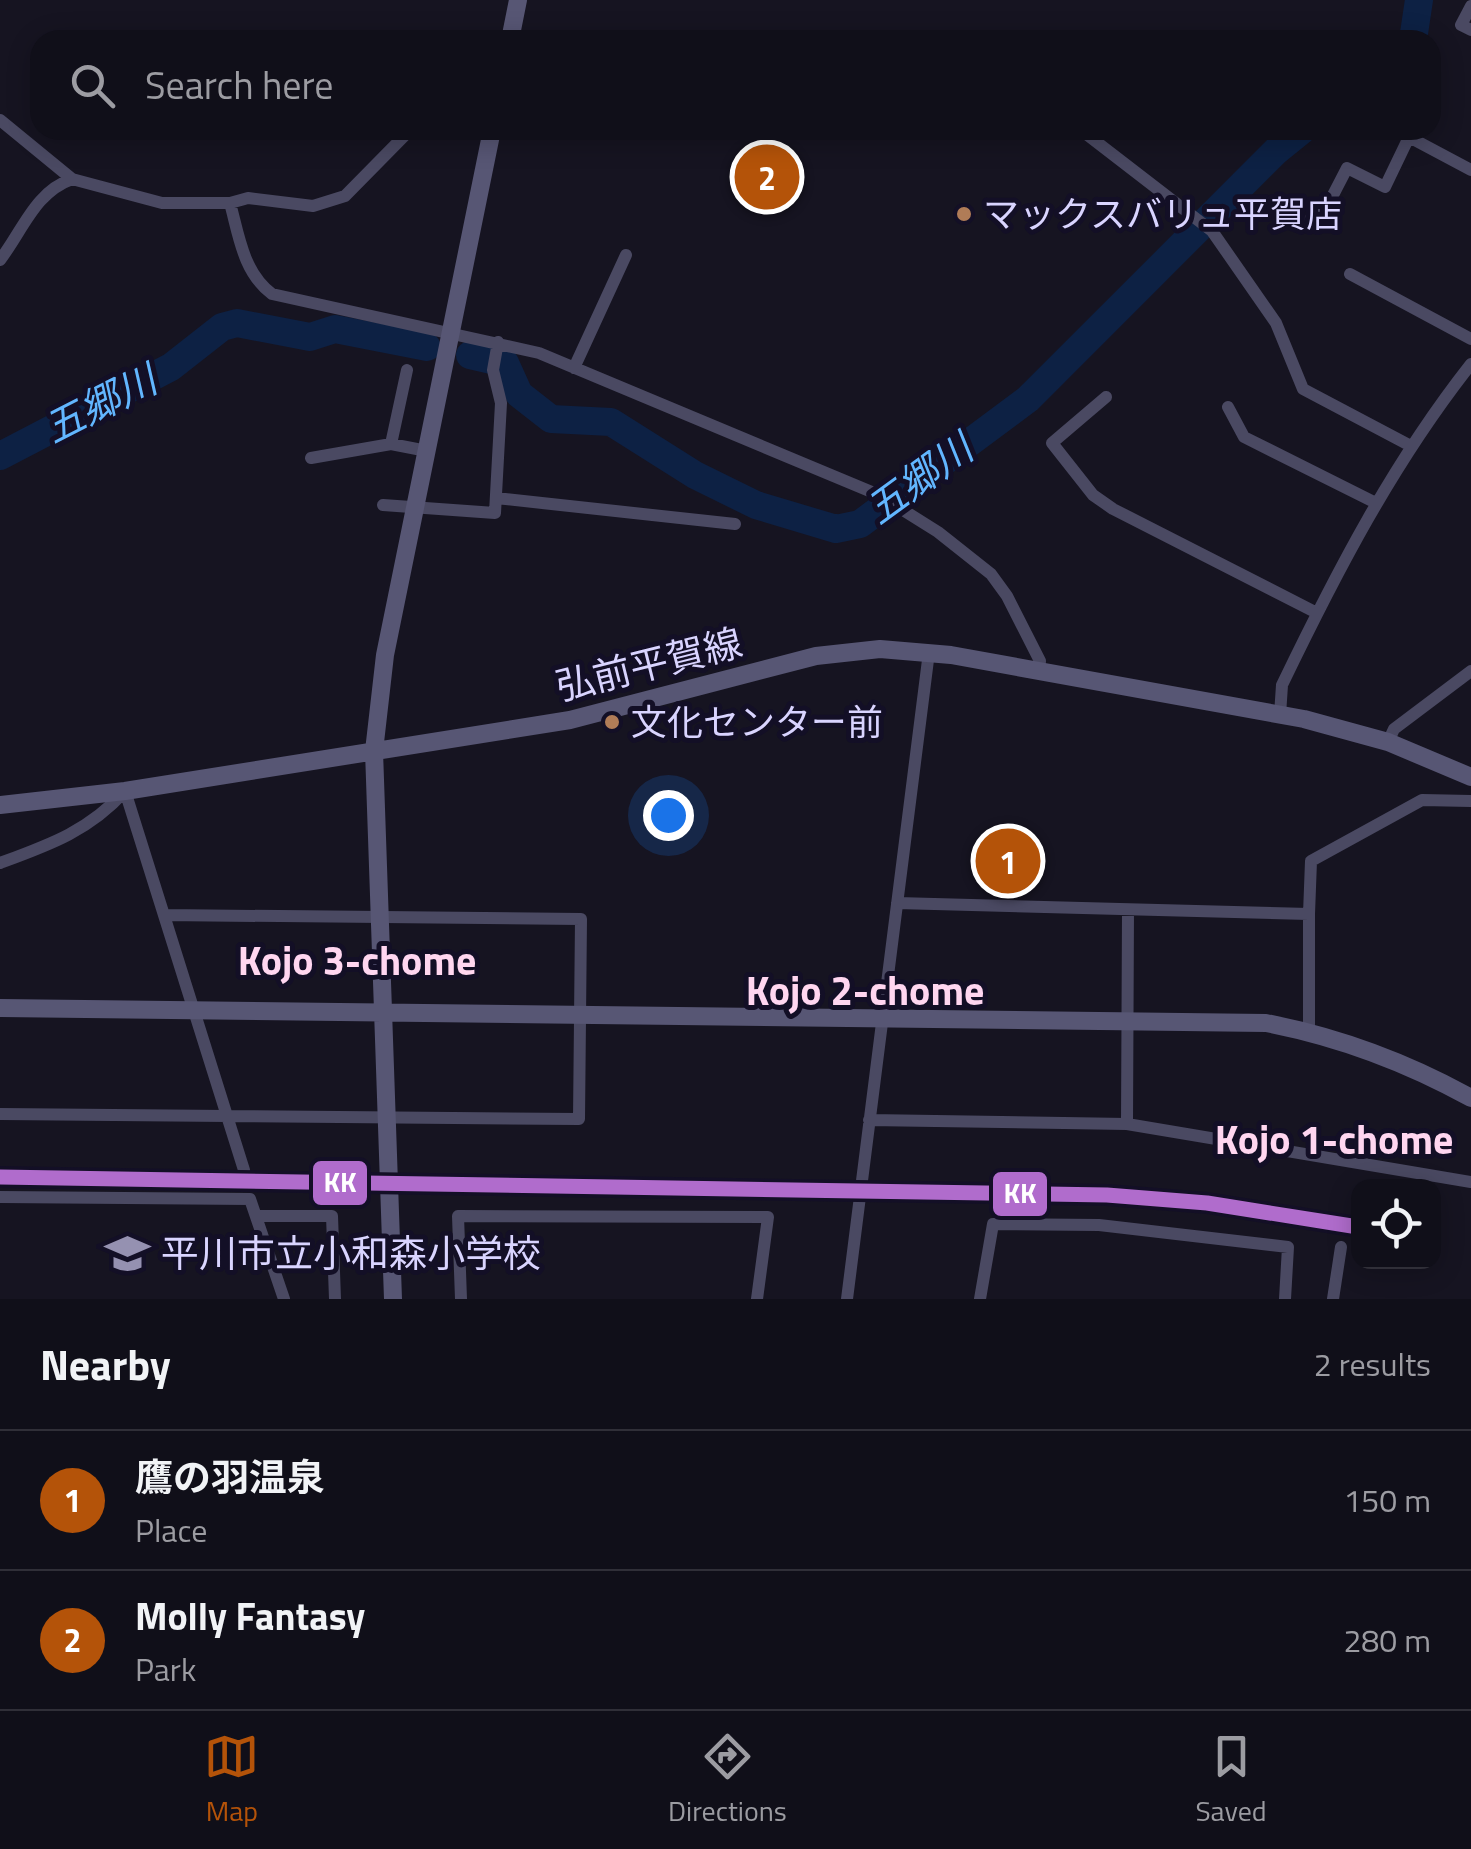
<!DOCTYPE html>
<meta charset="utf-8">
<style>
:root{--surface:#100f19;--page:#1e1d26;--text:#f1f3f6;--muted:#9c9ca2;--line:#302f38;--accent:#b45309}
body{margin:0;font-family:"Titillium Web","Noto Sans JP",sans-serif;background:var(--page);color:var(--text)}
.controls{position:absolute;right:30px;bottom:30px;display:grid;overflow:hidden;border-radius:20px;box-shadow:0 5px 25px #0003}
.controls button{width:90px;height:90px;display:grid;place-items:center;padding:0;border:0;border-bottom:2px solid var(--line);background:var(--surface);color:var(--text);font:50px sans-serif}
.you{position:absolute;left:668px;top:815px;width:35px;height:35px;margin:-25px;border:8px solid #fff;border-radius:50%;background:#1a73e8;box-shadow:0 0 0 15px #1a73e833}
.badge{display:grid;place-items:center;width:65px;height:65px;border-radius:50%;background:var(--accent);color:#fff;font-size:32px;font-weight:700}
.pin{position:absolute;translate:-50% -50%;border:5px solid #fff;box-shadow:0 2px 10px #0006}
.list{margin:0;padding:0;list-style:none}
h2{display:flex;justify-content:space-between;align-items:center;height:130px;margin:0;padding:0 40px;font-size:42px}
h2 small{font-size:32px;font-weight:400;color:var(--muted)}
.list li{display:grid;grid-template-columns:65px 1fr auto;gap:30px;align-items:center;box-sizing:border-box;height:140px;padding:0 40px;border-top:2px solid var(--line)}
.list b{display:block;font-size:38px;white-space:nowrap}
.list p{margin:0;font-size:32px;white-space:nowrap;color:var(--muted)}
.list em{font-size:32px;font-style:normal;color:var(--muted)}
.icon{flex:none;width:55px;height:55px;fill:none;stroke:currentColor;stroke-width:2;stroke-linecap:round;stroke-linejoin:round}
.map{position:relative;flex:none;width:1471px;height:1299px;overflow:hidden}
.search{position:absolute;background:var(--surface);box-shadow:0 5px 25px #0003;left:30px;right:30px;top:30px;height:110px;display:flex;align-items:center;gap:25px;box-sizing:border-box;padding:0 35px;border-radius:30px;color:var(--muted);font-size:38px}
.sheet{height:410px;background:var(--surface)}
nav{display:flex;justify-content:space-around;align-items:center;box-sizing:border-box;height:140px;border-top:2px solid var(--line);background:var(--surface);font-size:28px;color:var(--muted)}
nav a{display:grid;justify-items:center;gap:5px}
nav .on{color:var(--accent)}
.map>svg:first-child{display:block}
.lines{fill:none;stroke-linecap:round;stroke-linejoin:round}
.river{stroke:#0d2144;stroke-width:28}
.street{stroke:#4a4962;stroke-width:12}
.secondary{stroke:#575674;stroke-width:18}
.rail-1-casing{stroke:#130f26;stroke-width:22}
.rail-1{stroke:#b06ccc;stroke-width:15}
.bus-dot{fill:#b07c57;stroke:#130f26;stroke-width:4}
.labels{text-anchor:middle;stroke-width:10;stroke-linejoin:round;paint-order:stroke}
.bus-label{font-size:36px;fill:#d9d4ff;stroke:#130f26;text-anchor:start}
.street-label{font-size:38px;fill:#d9d4ff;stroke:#130f26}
.poi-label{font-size:38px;fill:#d9d4ff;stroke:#130f26;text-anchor:start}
.water-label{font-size:40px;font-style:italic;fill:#62b6ff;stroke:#130f26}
.neighbourhood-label{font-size:40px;font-weight:bold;fill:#ffd6f0;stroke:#130f26}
.line-badge{stroke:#130f26;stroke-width:4}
.badge-label{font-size:28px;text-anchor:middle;font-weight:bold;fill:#fff}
</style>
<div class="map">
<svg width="1471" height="1299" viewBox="0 0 1471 1299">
<rect width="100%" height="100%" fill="#161421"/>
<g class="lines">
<path class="river" d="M1413,40L1419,0
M470,355L505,363L519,394L551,419L611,422L695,475L756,505L836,529L860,524L1028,399L1276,151L1302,130
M0,456L171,367L222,327L237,323L310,337L335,329L427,347"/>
<path class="street" d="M1471,6L1461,25L1471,30
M0,120L72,179L162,203H230L248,198L313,206L345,196L410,130
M1081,130L1212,231L1276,323L1303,389L1409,445
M230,203C239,236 243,272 272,294L539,353L879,495L938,532L991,574L1007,596L1040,661L1039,671
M1310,219L1331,199L1347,168L1385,187L1409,137L1471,170
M0,260C23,230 35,192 72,179
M1350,274L1471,339
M574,368L626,255
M1106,397L1052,443L1093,495L1113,509L1317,613
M1228,407L1244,437L1374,502
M391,444L407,370
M311,458L391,444L427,451
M496,498L735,524
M383,505L495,513L501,403L493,370L498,342
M1280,715L1282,685C1337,571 1393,463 1471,364
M1388,742L1394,729L1471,671
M125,791L244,1170
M0,863C49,845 89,831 125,791
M897,903L1309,914V1031
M1309,914L1311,861L1422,800L1471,801
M0,1114L579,1119L581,919L164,915
M869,1120L1127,1124L1471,1182
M1127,1124L1128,911
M0,1197L250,1199L284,1299
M258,1216H332L335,1299
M461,1299L458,1216L768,1217L757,1299
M847,1299L929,652
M980,1299L993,1224L1099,1225L1288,1247L1285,1299
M1333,1299L1341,1247"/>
<path class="secondary" d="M510,40L518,0
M0,805L125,791L570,720L816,656L880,649L951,655L1304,719L1388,742L1471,777
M0,1008L1266,1023C1339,1037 1406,1062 1471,1098
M393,1299L374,751L385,655L492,130"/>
<defs>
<path id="rail-1" d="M0,1177L1107,1195L1207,1203L1358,1227"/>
</defs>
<use href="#rail-1" class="rail-1-casing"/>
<use href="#rail-1" class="rail-1"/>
</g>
<defs>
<symbol id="school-bare" viewBox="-9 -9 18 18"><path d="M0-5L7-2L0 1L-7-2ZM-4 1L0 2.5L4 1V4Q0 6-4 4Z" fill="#9591b1" stroke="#130f26" stroke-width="2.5" paint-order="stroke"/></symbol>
</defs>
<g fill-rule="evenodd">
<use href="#school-bare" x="96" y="1222" width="63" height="63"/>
</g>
<g class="bus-dot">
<circle cx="964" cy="214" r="9"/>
<circle cx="612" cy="722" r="9"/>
</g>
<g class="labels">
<g class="bus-label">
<text x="983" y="227">マックスバリュ平賀店</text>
<text x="631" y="735">文化センター前</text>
</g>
<g class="street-label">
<text transform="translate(649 665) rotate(-14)" y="13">弘前平賀線</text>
</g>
<g class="poi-label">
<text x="161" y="1267">平川市立小和森小学校</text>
</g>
<g class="water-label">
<text transform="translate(100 404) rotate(-27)" y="14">五郷川</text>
<text transform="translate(919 479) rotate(-36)" y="14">五郷川</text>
</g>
<g class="neighbourhood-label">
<text x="357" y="975">Kojo 3-chome</text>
<text x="865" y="1005">Kojo 2-chome</text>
<text x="1334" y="1154">Kojo 1-chome</text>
</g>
</g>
<g class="line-badge">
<rect x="311" y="1159" width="58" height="48" rx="10" fill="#b06ccc"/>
<rect x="991" y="1170" width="58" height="48" rx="10" fill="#b06ccc"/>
</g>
<g class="badge-label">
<text x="340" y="1192">KK</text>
<text x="1020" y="1203">KK</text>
</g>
</svg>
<div class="controls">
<button><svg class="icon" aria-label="locate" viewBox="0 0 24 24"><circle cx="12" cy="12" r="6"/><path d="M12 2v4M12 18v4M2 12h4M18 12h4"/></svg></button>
</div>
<div class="you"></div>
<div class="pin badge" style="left:1008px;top:861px">1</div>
<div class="pin badge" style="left:767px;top:177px">2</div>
<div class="search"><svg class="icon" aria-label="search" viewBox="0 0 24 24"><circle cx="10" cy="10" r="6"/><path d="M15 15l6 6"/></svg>Search here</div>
</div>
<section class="sheet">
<h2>Nearby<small>2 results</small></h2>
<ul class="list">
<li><span class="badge">1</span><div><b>鷹の羽温泉</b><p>Place</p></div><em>150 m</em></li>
<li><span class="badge">2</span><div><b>Molly Fantasy</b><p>Park</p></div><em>280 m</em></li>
</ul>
</section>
<nav>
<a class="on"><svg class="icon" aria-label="map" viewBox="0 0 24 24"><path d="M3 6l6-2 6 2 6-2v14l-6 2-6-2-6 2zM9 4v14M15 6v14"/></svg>Map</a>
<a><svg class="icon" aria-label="directions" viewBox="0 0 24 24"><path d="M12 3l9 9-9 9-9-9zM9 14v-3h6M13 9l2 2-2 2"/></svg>Directions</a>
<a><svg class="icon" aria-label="saved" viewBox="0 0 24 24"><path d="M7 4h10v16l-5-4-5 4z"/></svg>Saved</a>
</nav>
